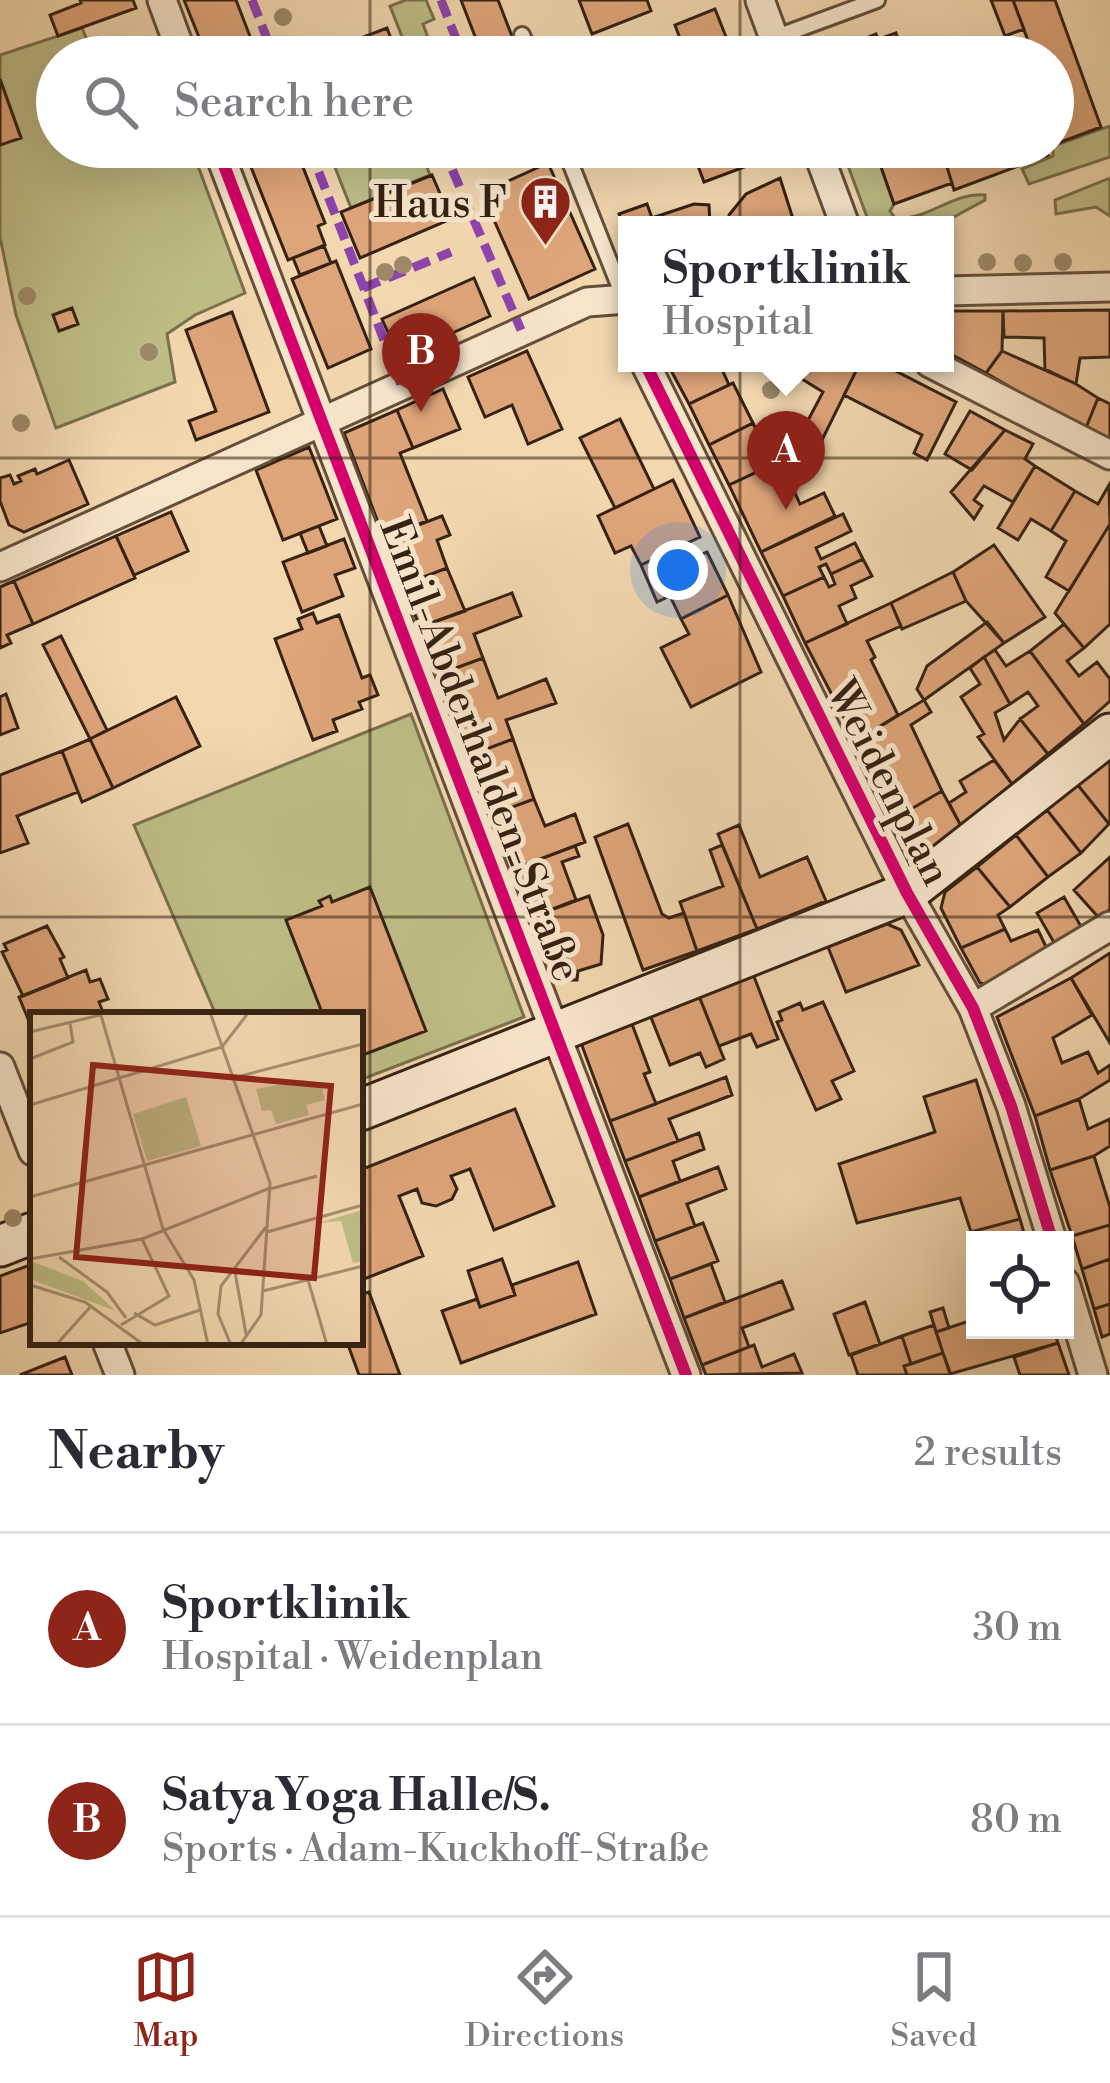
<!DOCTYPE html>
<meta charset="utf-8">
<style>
:root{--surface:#fff;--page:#f7f7f7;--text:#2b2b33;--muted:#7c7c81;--line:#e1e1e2;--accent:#8f2418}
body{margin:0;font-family:"Libre Bodoni",serif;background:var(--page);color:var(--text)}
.controls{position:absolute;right:36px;bottom:36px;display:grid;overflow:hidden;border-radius:0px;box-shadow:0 12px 48px #0002}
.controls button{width:108px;height:108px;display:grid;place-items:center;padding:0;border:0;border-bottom:3px solid var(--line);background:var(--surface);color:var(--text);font:60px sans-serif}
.you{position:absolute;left:678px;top:570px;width:42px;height:42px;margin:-30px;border:9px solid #fff;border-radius:50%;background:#1a73e8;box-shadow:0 0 0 18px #1a73e833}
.badge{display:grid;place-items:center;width:78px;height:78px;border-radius:50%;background:var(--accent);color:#fff;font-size:39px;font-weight:700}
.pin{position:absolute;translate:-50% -99px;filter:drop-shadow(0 3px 6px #0008)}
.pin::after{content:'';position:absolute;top:63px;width:42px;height:36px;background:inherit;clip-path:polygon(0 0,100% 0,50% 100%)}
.popup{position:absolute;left:618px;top:216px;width:336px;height:156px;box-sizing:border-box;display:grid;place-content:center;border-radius:0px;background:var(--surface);filter:drop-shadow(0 3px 9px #0005);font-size:39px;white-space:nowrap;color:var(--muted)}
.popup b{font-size:45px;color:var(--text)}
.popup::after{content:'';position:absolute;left:50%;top:100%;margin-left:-24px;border:24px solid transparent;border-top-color:var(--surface)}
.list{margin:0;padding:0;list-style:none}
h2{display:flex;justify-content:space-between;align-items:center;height:156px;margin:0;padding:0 48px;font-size:51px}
h2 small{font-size:39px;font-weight:400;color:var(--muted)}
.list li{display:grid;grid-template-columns:78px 1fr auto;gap:36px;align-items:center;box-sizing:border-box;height:192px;padding:0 48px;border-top:3px solid var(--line)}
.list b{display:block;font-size:45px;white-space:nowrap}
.list p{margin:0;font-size:39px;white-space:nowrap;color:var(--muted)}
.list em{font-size:39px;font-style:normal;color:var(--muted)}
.icon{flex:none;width:66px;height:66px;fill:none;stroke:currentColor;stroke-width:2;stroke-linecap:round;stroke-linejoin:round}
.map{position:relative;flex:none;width:1110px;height:1375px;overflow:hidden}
.search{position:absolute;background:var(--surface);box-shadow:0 12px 48px #0002;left:36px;right:36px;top:36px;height:132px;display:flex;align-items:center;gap:30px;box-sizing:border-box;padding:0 42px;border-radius:66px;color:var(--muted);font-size:45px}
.sheet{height:540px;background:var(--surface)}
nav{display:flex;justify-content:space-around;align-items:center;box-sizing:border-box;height:168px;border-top:3px solid var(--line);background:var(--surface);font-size:33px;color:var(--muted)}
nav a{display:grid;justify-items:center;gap:6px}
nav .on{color:var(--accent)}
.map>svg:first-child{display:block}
.green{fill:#bfbd87;stroke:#7a704d;stroke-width:3}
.building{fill:#dfa57a;stroke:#352213;stroke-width:3}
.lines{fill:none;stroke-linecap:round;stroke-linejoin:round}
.lane-casing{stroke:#644f3a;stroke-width:20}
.street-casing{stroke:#644f3a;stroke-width:33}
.secondary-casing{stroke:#352213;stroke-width:45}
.lane{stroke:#f7e5cb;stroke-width:14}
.street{stroke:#f7e5cb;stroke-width:27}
.secondary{stroke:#f7e5cb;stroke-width:39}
.quiet{stroke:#8e44ad;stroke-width:9;stroke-dasharray:18 9;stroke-linecap:butt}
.cycleway-casing{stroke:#f7e5cb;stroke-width:20}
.cycleway{stroke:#d6006c;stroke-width:12}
.tree{fill:#9d8969}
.grid{fill:none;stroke:#352213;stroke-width:3;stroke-opacity:0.55}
.labels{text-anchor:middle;stroke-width:10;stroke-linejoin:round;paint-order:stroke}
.poi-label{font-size:42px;fill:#352213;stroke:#f7e5cb;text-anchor:end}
.street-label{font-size:42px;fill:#352213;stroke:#f7e5cb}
.inset-road{fill:none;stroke:#a68f71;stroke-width:3}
.view{fill:#8f2418;fill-opacity:0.15;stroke:#8f2418;stroke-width:6}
.inset-edge{fill:none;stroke:#352213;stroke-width:6}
</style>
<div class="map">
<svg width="1110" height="1375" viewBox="0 0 1110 1375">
<rect width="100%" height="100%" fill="#f2d7af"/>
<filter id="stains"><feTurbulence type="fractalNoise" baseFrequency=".00167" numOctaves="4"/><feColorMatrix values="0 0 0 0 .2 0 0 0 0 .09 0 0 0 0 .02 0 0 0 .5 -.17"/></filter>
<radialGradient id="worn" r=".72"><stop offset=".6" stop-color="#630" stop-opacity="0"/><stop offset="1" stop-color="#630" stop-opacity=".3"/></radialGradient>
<path class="green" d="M406,0H426L434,19L423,24L435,57H410L390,6Z
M82,28L94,57H57V147H191L245,293L195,315L167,334L175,382L56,428L16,315L0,237V145L21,137L0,79V55Z
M1110,126V157L1029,184L1022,169L1053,156V146Z
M327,147H419L430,175L351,208Z
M841,147H874L894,204L890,211L895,218C926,222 954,191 985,195V200L939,225H870Z
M1110,178V216L1096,207L1056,214L1055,200Z
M411,714L524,1017L360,1080V1015H216L134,825Z"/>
<path class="building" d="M80,0H133L136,8L58,36L50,15L81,3Z
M184,0H236L258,57H207Z
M461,0H498L520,57H483Z
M579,0H647L651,11L592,34Z
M991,0H1013L1024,29L1005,36Z
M1013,0H1055L1101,127L1053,145V57H1034Z
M715,9L734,57H687L675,25Z
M387,28L398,57H344L340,46Z
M896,33L904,57H885L879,39Z
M876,34L885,57H842L839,49Z
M0,79L21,138L0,145Z
M243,147H295L325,223L318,226L325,245L288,260Z
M691,147H767L771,157L704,182Z
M874,147H1049L1045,148L1048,155L954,190L952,183L894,204Z
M941,147H1045L1048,155L954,190Z
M548,163L595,269L529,299L482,193Z
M432,175L451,219L360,258L341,212Z
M780,178L795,225H730L729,215L746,194Z
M647,204L652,218L694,204L709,205L710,225H627V237L619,214Z
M324,246L331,263L300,275L293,258Z
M336,261L371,349L328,368L292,279Z
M474,278L490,316L399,357L382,319Z
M72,308L78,324L59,331L53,315Z
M1110,310V357L1080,358L1076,384L1045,369L1044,338L1004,337L1003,311Z
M945,311H1003L1002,351L986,373L945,351Z
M232,312L269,412L196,440L189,421L216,411L186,330Z
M527,351L562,429L528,444L512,405L485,417L468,377Z
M1002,351L1076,384L1098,398L1085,430L986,373Z
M667,363H767V364L721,367L729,385L689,404Z
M811,363L802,379L794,375H768L767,363Z
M811,363H860L821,442L806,424L823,392L802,379Z
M860,363H880L956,402L927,460L914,453L922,435L844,395Z
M733,383L753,423L709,445L689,404Z
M443,389L460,429L413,448L397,410Z
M1098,398L1110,404V442L1085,430Z
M397,410L413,448L400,453L427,521L384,538L344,433Z
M970,411L1005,430L972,470L945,454Z
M620,419L654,489L615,508L580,438Z
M753,423L765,448L780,441L789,457L729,485L709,445Z
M1005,430L1033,444L1025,459L1035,466L1013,502L984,486L974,500L982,506L974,519L951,492Z
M309,447L337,519L283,540L256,470Z
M789,457L798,477L790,482L800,504L824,493L835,516L761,552L729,485Z
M69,460L88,504L24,532L9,525L0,501V478L10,475L14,484L21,481L18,476L35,469L37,474Z
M1035,466L1075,491L1051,531L1031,519L1018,540L998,528Z
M673,480L700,537L641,565L631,546L615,553L598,516Z
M1109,485L1110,524L1069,591L1046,577L1066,541L1051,531L1075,491L1098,504Z
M171,512L188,551L134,575L116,536Z
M843,514L851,531L816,548L821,559L855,543L863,559L831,574L826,564L819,567L824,577L783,596L761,552Z
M442,516L450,535L437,540L447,568L403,585L384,538Z
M1110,524V624L1084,648L1055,613Z
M319,526L327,546L308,553L300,533Z
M116,536L135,578L33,624L14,581Z
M344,539L355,568L335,575L343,596L302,612L283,562Z
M994,545L1045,617L1004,643L966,601L953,572Z
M707,552L728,595L681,619L670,596L657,602L641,565L667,553L674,567Z
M863,559L872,576L851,586L856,598L839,606L847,624L805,643L783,596L824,577L829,587L835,584L831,574Z
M447,568L465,611L420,627L403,585Z
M953,572L966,601L902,629L891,603Z
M14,581L33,624L7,635L11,643L0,648V587Z
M512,593L521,616L474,634L483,658L437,675L420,627Z
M728,595L761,672L691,707L661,648L689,634L681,619Z
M891,603L901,626L867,641L875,657L871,660L898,715L856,741L805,643Z
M313,613L317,623L339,615L362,678L370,675L378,695L359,702L362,709L333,720L337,731L313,740L275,639L302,629L298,619Z
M987,622L1004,643L924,700L917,689L927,666Z
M1064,624L1084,648L1067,661L1079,676L1097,662L1110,679V701L1084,724L1030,651Z
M61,636L107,730L90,739L43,645Z
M995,650L1006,666L1030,651L1084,724L1048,754L1020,719L1038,706L1028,692L1010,704L984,657Z
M984,657L1010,704L995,713L1004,740L1020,719L1048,754L1012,784L978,737L984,734L961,697L980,684L970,668Z
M483,658L498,698L546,679L556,703L506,720L513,739L468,756L437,675Z
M6,694L18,728L0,735V697Z
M176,697L200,746L113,788L90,739Z
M924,700L931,712L911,725L942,791L894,819L856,741Z
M90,739L113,788L82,802L62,751Z
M513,739L534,799L491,815L468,756Z
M62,751L78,792L17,816L28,843L0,853V775Z
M1110,759V823L1109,824L1077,784Z
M994,760L1012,784L961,826L949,803L966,792L960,781Z
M1077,784L1109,824L1081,853L1047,810Z
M942,791L961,826L926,857L911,854L894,819Z
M534,799L545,826L575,814L585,842L514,869L491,815Z
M1047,810L1081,853L1048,877L1016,835Z
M628,824L662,914L669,918L684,913L697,951L643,970L595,837Z
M739,825L760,877L807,857L826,901L757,929L718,834Z
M1016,835L1048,877L1010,907L977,867Z
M722,845L757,929L697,951L680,902L723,886L710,850Z
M575,846L579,856L562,862L576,900L532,917L514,869Z
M1110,857V909L1100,919L1074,890Z
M977,867L1010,907L998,915L1005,929L961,948L941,908L945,892Z
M370,887L426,1031L360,1056V1015H323L286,920L322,906L319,901L330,896L332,902Z
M589,896L603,935L601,964L578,971L577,980H568L563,975L564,967L569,966L567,958L553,951L546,953L532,917Z
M1064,897L1083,930L1056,946L1037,913Z
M887,924L901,930L919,965L846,992L828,947Z
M47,926L64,957L60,959L68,978L23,996L2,952L7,950L4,944Z
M1005,929L1011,941L1038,930L1048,951L993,986L980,983L961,948Z
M1110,953V1043L1071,978Z
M86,970L90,982L100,979L108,999L99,1002L104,1015H33V1031L19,997Z
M753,974L778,1039L757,1047L751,1034L719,1046L699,996Z
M1071,978L1092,1015L1053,1038L1062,1063L1088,1052L1098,1073L1110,1065V1080L1079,1099L1035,1116L997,1017Z
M699,996L724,1059L706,1067L700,1053L670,1065L650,1015Z
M823,1002L854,1071L832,1081L841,1099L816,1110L777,1022L782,1020L779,1012L800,1003L803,1010Z
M632,1024L650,1072L644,1074L656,1104L610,1121L581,1043Z
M726,1077L732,1095L669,1119L678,1141L625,1161L610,1121Z
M976,1080L1020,1219L971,1232L960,1198L857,1223L839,1164L935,1132L924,1097Z
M1079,1099L1088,1129L1110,1119V1146L1094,1156L1050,1170L1035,1116Z
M515,1109L554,1206L494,1230L470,1169L451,1176L457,1189L452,1199L436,1206L422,1203L417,1189L399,1196L423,1256L364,1279L360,1268V1170Z
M699,1133L704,1149L673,1161L680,1181L639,1197L625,1161Z
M1094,1156L1110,1207V1225L1072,1236L1050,1170Z
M718,1167L726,1189L687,1204L695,1226L655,1241L639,1197Z
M1020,1219L1026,1240H975V1246L971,1232Z
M703,1223L718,1261L670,1279L655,1241Z
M1110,1225V1259L1082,1269L1072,1236Z
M502,1259L515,1295L480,1307L468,1271Z
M1110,1259V1304L1094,1309L1082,1269Z
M578,1262L596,1314L461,1363L442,1311L477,1299L480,1307L515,1295L512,1285Z
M711,1264L725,1302L684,1318L670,1279Z
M30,1265L33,1332L29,1323L0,1333V1276Z
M782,1281L793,1309L742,1328L749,1347L702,1365L684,1318Z
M369,1292L400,1375H359L347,1342H360V1295Z
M865,1302L880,1344L849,1355L834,1314Z
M1110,1304V1334L1102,1337L1094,1309Z
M943,1308L949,1328L936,1332L930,1312Z
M975,1319V1330H1054L1058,1343L950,1374L936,1332Z
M934,1325L943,1353L911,1364L902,1336Z
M902,1336L911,1364L904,1366L907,1375H858L851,1355Z
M1058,1343L1069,1375H1020L1014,1357Z
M754,1345L762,1367L794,1354L802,1373L706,1375L702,1365Z
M943,1353L951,1375H907L904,1366Z
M65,1357L72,1375H20Z"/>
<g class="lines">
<defs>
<path id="lane" d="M522,35L531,57
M774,38L877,0
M564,147L624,298"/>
<path id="street" d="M162,0L183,57
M760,0L781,57
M217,147L686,1375
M816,147L845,225
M945,291L1110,287
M645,363L907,893L973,1008L1011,1106L1052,1240
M930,363L1110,455
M0,567L587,302L627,299
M973,1008L1110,926
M0,1067L33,1151
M1065,1283L1093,1375
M107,1342L120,1375"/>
<path id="secondary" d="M360,1110L907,893L1110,734
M0,1246L33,1233"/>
</defs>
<use href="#lane" class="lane-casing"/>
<use href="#street" class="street-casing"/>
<use href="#secondary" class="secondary-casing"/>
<use href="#lane" class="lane"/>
<use href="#street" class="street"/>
<use href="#secondary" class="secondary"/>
<path class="quiet" d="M252,0L274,57
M441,0L463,57
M309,147L401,384
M446,147L443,148L521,330
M363,288L451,252"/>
<defs>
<path id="cycleway" d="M217,147L686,1375
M645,363L907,893L973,1008L1011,1106L1052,1240"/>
</defs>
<use href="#cycleway" class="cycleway-casing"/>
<use href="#cycleway" class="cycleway"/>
</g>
<g class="tree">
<circle cx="283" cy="17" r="9"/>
<circle cx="987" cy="262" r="9"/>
<circle cx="1063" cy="262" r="9"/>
<circle cx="1023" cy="263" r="9"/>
<circle cx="403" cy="265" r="9"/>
<circle cx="385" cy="272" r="9"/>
<circle cx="27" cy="296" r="9"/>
<circle cx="149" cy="352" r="9"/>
<circle cx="771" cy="390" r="9"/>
<circle cx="21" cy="423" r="9"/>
<circle cx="13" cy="1218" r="9"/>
</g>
<path class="grid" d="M370,0V57M740,0V57M370,147V1375M740,147V1375M0,458H1110M0,917H1110"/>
<defs>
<symbol id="building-pin" viewBox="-11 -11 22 30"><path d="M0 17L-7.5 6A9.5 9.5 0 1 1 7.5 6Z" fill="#8f2418" stroke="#f7e5cb"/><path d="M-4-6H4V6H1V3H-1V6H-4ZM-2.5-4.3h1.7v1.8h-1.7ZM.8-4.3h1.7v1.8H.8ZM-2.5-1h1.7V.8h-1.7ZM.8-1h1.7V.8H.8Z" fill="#fff"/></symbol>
</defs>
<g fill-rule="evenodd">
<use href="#building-pin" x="516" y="172" width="59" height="81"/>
</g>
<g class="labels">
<g class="poi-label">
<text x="507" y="217">Haus F</text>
</g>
<g class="street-label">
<text transform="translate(482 749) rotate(69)" y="15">Emil-Abderhalden-Straße</text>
<text transform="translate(890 782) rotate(63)" y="15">Weidenplan</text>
</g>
</g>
<g transform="translate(30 1012)">
<rect width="333" height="333" fill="#f2d7af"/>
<path d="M275,68L277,75L291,72L295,88L276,93L279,103L246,112L241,98L232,99L226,77ZM156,85L171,134L117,149L103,102ZM333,198V249L323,251L311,209L288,211ZM3,250L53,269L86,299L0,267Z" fill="#bfbd87"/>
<path class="inset-road" d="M70,0L133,217L164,268L178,333M180,0L240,171L231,303L210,333M0,20L70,3M0,47L43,30L40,11M203,66L333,32M0,93L192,35L219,0M240,177L287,164M0,185L333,92M237,220L333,193M29,245L77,280L96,306M0,247L112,227L240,176M205,260L216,322M278,268L297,333M0,273L55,290L114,333M233,279L333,254M104,301L125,313L170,298M91,313L139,284L112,227M26,333L62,293M201,333L188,302L191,274L236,215"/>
<path class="view" d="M63,53L301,74L284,266L46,245Z"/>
<rect width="333" height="333" class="inset-edge"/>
</g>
<rect width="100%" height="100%" filter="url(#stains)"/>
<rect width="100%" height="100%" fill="url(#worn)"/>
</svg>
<div class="controls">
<button><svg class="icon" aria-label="locate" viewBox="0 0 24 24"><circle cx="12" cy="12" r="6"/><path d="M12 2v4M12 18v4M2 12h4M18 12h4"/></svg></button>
</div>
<div class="you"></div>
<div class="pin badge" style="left:786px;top:510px">A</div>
<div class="popup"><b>Sportklinik</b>Hospital</div>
<div class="pin badge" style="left:421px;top:412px">B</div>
<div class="search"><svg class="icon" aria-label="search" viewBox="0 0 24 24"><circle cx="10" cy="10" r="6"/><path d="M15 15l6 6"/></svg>Search here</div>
</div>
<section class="sheet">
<h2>Nearby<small>2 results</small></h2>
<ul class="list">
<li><span class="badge">A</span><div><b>Sportklinik</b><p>Hospital · Weidenplan</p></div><em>30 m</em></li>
<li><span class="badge">B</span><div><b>SatyaYoga Halle/S.</b><p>Sports · Adam-Kuckhoff-Straße</p></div><em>80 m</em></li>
</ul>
</section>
<nav>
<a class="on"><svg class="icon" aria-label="map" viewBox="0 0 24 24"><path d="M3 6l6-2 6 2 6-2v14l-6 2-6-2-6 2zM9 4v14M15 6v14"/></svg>Map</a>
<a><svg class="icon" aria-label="directions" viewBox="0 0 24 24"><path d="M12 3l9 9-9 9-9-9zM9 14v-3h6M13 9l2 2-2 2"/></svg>Directions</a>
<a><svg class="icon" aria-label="saved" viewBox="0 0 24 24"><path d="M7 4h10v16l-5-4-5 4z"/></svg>Saved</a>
</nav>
